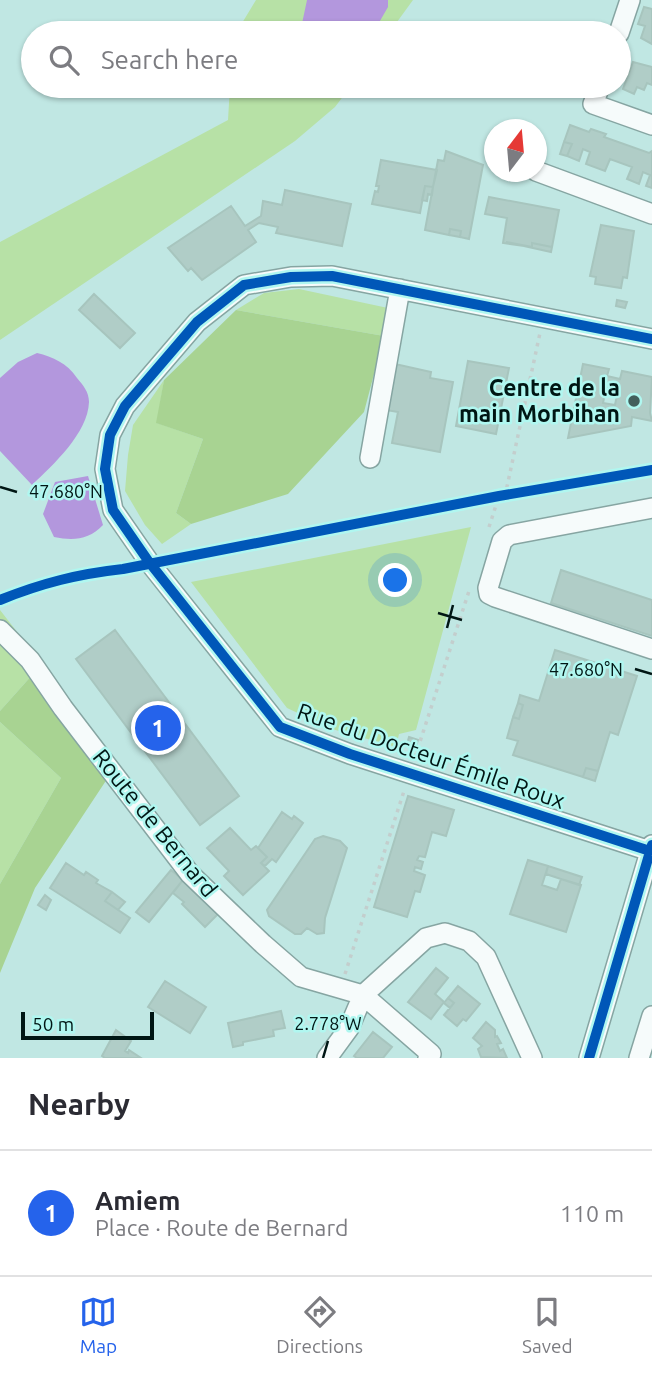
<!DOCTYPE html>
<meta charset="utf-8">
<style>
:root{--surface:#fff;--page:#f7f7f7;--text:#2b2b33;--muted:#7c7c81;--line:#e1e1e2;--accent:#2563eb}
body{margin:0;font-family:Ubuntu,sans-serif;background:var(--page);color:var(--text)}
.compass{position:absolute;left:484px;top:119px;width:63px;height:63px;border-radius:50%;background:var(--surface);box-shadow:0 2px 5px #0004;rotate:16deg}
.scale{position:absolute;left:21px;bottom:18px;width:133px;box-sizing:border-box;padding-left:7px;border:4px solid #001614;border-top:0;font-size:19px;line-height:24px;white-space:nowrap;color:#001614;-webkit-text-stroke:5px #b0f7f0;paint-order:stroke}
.you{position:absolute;left:396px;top:581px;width:24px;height:24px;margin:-18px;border:5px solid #fff;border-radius:50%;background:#1a73e8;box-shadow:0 0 0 10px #1a73e833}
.badge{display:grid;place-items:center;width:46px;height:46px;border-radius:50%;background:var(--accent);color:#fff;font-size:23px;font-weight:700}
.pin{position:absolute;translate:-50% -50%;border:4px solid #fff;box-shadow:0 2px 7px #0006}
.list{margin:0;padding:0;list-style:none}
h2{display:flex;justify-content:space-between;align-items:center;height:91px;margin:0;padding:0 28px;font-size:30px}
h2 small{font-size:23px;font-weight:400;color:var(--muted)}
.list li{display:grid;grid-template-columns:46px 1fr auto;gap:21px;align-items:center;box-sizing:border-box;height:126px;padding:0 28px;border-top:2px solid var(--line)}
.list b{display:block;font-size:26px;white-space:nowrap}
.list p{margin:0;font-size:23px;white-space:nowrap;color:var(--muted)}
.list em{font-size:23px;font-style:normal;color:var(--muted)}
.icon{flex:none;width:38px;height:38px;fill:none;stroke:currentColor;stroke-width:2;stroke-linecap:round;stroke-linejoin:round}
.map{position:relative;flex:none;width:652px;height:1058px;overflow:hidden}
.search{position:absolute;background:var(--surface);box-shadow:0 2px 5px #0004;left:21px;right:21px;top:21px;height:77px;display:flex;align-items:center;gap:18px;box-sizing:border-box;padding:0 24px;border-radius:38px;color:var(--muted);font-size:26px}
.sheet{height:217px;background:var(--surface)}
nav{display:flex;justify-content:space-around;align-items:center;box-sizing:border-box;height:98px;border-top:2px solid var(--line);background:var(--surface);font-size:19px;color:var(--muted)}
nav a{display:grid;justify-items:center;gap:4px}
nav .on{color:var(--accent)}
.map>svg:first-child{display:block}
.green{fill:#b7e1a6}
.forest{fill:#a8d392}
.water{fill:#b397dd}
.building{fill:#b0cdc7;stroke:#a7c5be;stroke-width:2;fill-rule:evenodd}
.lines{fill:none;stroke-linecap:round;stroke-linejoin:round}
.minor-casing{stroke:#86a5a2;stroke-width:22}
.path{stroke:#c3cecd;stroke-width:3.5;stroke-dasharray:3.5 5;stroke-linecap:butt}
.minor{stroke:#f6fbfb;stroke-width:19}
.cycleway-casing{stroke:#b0f7f0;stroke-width:15}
.cycleway{stroke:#0057b8;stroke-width:10}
.ticks{fill:none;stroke:#001614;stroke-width:2.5}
.poi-dot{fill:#435f5c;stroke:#b0f7f0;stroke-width:2.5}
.labels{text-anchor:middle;stroke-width:5;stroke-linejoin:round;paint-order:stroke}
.poi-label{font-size:23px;font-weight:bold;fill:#001614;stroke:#b0f7f0;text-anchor:end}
.street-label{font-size:23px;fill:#001614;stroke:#b0f7f0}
.ticks-label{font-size:18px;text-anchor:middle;fill:#001614;stroke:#b0f7f0;stroke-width:5;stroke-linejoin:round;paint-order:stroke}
</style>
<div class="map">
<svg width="652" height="1058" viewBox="0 0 652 1058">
<rect width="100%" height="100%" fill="#c0e7e3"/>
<path class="green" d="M256,0H413L389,33H236Z
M230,86H351L335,107L295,141L0,340V242L228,120Z
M299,289L388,308L384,336L236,310L264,293Z
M164,380L157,423L203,439L176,513L191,524L162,544L145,525L125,491L128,455L133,425Z
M471,527L416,730L399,734L396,747L332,729L287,708L191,582Z
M0,610L42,664L0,711Z
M0,722L61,778L0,884Z"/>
<path class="forest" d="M236,310L384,336L364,412L288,494L191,524L176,513L203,439L156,423L164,380Z
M42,664L117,764L35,888L0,973V884L61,778L0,722V711Z"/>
<path class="water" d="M307,0H388V7L373,33H300Z
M37,353C53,357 67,363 77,378C83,385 89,392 89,402C88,433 53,465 32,485L0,451V378L18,362Z
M88,476L103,525C89,540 73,541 54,537L43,514L55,482Z"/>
<path class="building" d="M644,7L652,9V44L641,38L645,26L638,24Z
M633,62L652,67V85L647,83L644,90L637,87L634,94L623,89Z
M570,125L589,132L591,129L606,134L604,137L649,153L652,151V188L646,186L650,175L643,172L639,184L627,179L632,167L610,159L605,171L586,164L590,152L583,149L579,161L567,156L572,144L564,142Z
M564,142L572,144L567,156L560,154Z
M446,151L483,165L469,239L460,237L461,231L450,229L449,235L425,230L438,160L444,161Z
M381,160L437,170L433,187L425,186L420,213L372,204L375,191L378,192L379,186H376Z
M425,186L433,187L432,195L428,194L427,201L422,200Z
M285,190L351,204L342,246L276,233L278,227L259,223L248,230L256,242L202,280L191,268L188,271L168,248L231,206L245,226L261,216L263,201L282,205Z
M489,197L559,210L552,247L532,243V247L503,243L507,218L485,214Z
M601,225L634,231L627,278L623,277L621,288L595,284L596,277L590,276Z
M450,229L461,231L460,237L449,235Z
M506,242L532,247V243L552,247L551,252Z
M94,294L135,333L120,348L79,310Z
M617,300L627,302L625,308L616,306Z
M468,361L509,368L496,434L456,426Z
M395,364L431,372L430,378L453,382L440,452L392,443L398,412L386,410Z
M583,364L609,369L607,376L620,379L622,371L652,377L650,413L652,421L632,417L631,426L568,438ZM606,388L618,390L615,405L603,403Z
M561,570L652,600V636L551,603Z
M115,630L239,796L200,825L76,659Z
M555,650L637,676L618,735L610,732L598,771L586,768L583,777L513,755L518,741L507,738L513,717L519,719L523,705L518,703L520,695L539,701Z
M518,703L523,705L519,719L513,717Z
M409,737L418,740L416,746L407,744Z
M586,768L598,771L595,781L583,777Z
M408,796L454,810L446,836L432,832L425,857L419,856L417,860L423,862L421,869L415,867L414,871L425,875L420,892L415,891L407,917L374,907Z
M282,812L292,819L294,816L303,823L276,862L272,859L265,866L261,863L267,857L258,848Z
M230,828L251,850L256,846L267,857L261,863L269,871L243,895L224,876L229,871L207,848Z
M323,836L340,841L347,848L325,918L324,933L317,934L307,928L301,934H295L269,916L267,910L315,839Z
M528,860L548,866L542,885L557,890L561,879L581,885L566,932L510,914Z
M66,863L84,875L86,872L98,880L96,883L112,892L105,901L130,918L120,933L50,888Z
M548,866L582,877L579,885L546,874Z
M171,870L183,880L149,922L136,912Z
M183,880L218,914L205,927L182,904L184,902L173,893Z
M112,892L125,902L118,910L105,901Z
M45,895L51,900L46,910L38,905Z
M436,968L448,978L435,994L444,1002L431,1019L408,1002Z
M165,981L206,1007L190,1033L148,1007Z
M458,986L480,1004L466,1021L463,1019L457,1026L444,1015L454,1003L448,998Z
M448,998L454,1003L450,1008L444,1003Z
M281,1011L285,1028L273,1030L274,1036L243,1042V1045L233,1047L228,1023Z
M486,1022L495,1030V1037L497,1036L501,1043L497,1044L500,1051L503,1049L507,1058L481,1057L478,1049L482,1046L473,1038Z
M116,1030L131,1041L125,1051L128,1053L129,1050L141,1058H105L102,1056Z
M373,1032L392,1047L383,1058H357L354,1056Z"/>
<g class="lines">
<defs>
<path id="minor" d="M619,33L630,0
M600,86L593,104L652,125
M536,171L652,214
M370,458L400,289
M652,508L509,535L502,541L488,588L489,594L495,597L652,649
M0,630L30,660L63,708L190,874L263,944L301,977L363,995L426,938L445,933L469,941L486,957L532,1058
M650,851L350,754L280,727L149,562L113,510L105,469L110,435L125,406L197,322L244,285L291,277L332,276L652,339
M327,1058L349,1028L363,995L431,1054L428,1058
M589,1058L652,845
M639,1058L652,1016"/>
</defs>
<use href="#minor" class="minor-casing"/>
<path class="path" d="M505,496L540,333
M489,527L499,496
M415,757L470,588
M345,974L404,791"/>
<use href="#minor" class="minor"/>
<defs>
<path id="cycleway" d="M0,600C42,583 78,574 123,569L499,496L652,470
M650,851L350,754L280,727L149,562L113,510L105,469L110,435L125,406L197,322L244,285L291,277L332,276L652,339
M589,1058L652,845"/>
</defs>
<use href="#cycleway" class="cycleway-casing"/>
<use href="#cycleway" class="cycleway"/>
</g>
<path class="ticks" d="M0,487L17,492M438,613L462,620M447,628L453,605M635,669L652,674M323,1058L328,1041"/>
<circle class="poi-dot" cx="634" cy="401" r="7"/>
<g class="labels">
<g class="poi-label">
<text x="620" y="396">Centre de la<tspan x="620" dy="26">main Morbihan</tspan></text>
</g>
<g class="street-label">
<text transform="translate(431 756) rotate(19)" y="8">Rue du Docteur Émile Roux</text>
<text transform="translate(155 823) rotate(51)" y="8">Route de Bernard</text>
</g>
</g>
<g class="ticks-label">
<text x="66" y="498">47.680°N</text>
<text x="586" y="676">47.680°N</text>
<text x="328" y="1030">2.778°W</text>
</g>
</svg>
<svg class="compass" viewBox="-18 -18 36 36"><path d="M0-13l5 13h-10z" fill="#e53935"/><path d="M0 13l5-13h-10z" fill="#7c7c81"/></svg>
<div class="scale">50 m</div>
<div class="you"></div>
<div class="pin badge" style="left:158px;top:728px">1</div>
<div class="search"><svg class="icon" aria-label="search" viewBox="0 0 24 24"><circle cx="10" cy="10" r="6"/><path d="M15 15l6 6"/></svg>Search here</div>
</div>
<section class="sheet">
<h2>Nearby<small></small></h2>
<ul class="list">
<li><span class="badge">1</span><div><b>Amiem</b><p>Place · Route de Bernard</p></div><em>110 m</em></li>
</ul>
</section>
<nav>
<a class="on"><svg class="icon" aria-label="map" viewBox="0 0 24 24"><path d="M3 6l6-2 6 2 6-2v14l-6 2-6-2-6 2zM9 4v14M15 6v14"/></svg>Map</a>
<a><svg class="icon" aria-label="directions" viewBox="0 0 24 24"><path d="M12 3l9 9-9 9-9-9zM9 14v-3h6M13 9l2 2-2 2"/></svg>Directions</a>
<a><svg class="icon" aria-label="saved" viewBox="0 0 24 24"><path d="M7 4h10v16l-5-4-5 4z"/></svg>Saved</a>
</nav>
